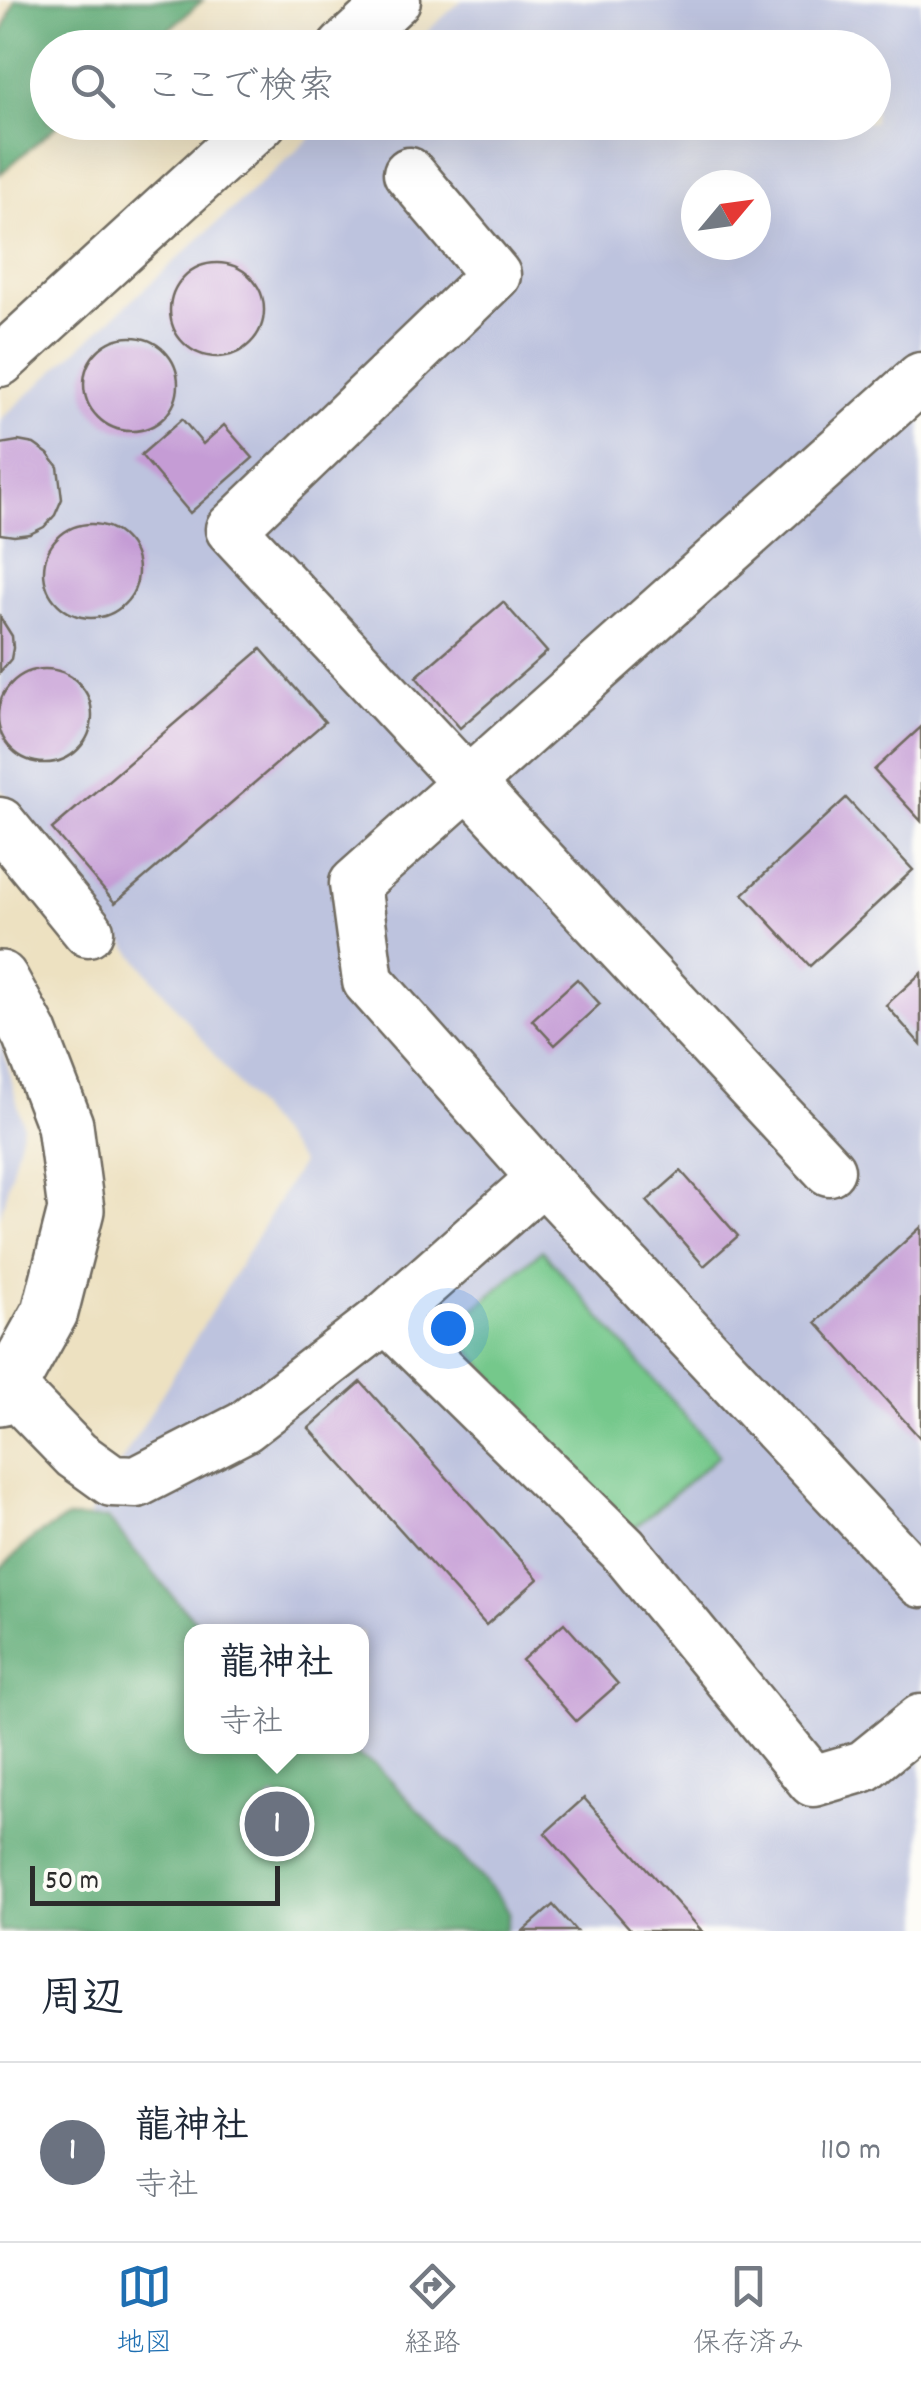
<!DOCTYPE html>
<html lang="ja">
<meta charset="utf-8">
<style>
:root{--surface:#fff;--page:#f6f6f7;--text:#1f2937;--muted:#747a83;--line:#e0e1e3;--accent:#1f6fb2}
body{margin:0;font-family:Dekko,"Klee One",sans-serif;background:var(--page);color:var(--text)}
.compass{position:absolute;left:681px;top:170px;width:90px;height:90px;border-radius:50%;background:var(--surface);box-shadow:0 10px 40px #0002;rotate:61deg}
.scale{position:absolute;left:30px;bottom:25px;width:250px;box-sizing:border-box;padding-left:10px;border:5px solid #2b2b2b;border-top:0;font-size:28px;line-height:35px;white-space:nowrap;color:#2b2b2b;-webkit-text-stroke:8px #fdfcf7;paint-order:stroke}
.you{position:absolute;left:448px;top:1328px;width:35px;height:35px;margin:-25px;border:8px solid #fff;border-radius:50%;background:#1a73e8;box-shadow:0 0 0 15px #1a73e833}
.badge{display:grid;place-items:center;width:65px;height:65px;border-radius:50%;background:var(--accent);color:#fff;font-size:32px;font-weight:700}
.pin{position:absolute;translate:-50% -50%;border:5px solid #fff;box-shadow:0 2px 10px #0006}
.popup{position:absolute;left:184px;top:1624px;width:185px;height:130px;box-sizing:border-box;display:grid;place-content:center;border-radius:20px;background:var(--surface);filter:drop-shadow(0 2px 8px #0005);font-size:32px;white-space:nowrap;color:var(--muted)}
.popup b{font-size:38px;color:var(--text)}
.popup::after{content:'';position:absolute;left:50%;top:100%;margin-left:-20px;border:20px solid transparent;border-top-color:var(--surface)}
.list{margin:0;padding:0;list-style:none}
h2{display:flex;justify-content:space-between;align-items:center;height:130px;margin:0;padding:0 40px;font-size:42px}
h2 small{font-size:32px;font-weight:400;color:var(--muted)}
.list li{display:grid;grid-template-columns:65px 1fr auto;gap:30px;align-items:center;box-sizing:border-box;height:180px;padding:0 40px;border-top:2px solid var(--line)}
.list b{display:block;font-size:38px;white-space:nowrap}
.list p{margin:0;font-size:32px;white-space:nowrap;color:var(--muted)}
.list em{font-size:32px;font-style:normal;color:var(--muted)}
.icon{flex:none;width:55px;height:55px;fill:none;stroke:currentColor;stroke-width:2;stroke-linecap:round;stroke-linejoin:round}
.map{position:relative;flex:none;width:921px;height:1931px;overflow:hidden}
.search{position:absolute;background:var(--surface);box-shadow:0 10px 40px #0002;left:30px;right:30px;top:30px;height:110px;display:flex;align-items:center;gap:25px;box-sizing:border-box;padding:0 35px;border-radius:55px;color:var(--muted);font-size:38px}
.sheet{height:310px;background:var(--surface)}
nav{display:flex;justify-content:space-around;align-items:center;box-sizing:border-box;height:140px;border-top:2px solid var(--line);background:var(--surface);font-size:28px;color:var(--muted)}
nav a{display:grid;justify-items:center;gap:5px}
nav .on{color:var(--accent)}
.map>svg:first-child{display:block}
.industrial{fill:#bdc3de;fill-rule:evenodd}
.green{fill:#75c88b;stroke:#507a5b;stroke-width:2.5}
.forest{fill:#60ac77;stroke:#466c51;stroke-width:2.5}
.building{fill:#c59cd5}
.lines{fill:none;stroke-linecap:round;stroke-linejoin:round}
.minor-casing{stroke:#6f6b60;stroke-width:55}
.major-casing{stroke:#6f6b60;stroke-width:60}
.minor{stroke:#fff;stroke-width:50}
.major{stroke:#fff;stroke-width:55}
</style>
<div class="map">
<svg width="921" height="1931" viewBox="0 0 921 1931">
<rect width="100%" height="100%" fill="#fdfcf7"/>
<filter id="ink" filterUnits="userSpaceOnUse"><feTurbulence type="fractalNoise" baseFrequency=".01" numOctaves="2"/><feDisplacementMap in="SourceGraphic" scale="20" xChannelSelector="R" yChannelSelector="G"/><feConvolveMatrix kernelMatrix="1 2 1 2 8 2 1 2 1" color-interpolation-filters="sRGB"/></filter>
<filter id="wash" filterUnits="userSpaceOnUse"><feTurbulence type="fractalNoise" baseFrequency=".0048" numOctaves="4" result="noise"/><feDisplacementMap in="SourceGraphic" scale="40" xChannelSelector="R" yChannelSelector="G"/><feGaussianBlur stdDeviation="2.25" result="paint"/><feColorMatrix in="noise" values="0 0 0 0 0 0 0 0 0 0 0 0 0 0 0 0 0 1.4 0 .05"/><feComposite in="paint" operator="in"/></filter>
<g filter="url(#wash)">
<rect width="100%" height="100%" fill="#ede1c1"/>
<path class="industrial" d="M462,0H921V1931H439L282,1747L362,1746V1632H192V1640L88,1517L301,1163L0,788V420L327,123L874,122V48L410,47ZM696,185H756V245H696Z
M0,1036L23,1125L0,1218Z"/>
<path class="green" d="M542,1250L719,1455L627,1534L451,1329Z"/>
<path class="forest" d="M15,0H203L148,47L48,48V122L60,123L0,174V39Z
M67,1518L108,1519L181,1606L207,1631L192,1632V1746L340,1747L376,1765L501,1899L509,1913L505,1931H0V1569L34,1537Z"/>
<g id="blocks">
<path class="building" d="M170 310a47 47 0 1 1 94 0a47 47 0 1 1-94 0Z
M84 384a47 47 0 1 1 94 0a47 47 0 1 1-94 0Z
M182,419L203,444L224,425L253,458L190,513L141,455Z
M18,441L34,444L48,454L58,467L62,499L55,515L44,527L30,534L14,536L0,534V444Z
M44 571a47 47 0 1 1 94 0a47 47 0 1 1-94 0Z
M503,602L547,652L460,728L416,677Z
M0,617L12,636L13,648L11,659L0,672Z
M261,649L325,722L115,903L52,829Z
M-2 716a47 47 0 1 1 94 0a47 47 0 1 1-94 0Z
M921,727V821L874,770Z
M846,798L913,870L810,966L743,894Z
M921,973V1045L886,1005Z
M577,979L600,1004L555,1045L532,1020Z
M681,1171L738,1236L704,1266L647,1201Z
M921,1227V1439L816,1322Z
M361,1382L538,1579L486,1625L309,1428Z
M564,1623L618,1684L576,1721L522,1660Z
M274,1796L305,1828L279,1852L249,1820Z
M584,1798L702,1931H632L545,1833Z
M553,1905L576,1931H523Z"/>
</g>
</g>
<g filter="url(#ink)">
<use href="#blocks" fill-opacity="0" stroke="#6f6b60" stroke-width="2.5"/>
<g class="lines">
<defs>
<path id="minor" d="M343,48L395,0
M409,173L495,275L231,529L829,1170
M0,361L261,122
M921,378L355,884L368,981L543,1178L921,1582
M0,823L88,931
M386,1317L623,1549L813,1781L864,1766L921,1720
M9,1386L76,1455L112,1481L137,1482L244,1427L386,1317L543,1178"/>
<path id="major" d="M0,979L30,1034L65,1125L76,1210L50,1312L9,1386L0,1397"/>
</defs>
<use href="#minor" class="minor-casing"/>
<use href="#major" class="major-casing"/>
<use href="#minor" class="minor"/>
<use href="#major" class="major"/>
</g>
</g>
</svg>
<svg class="compass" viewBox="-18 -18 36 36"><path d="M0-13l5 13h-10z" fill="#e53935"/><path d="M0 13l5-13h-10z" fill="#747a83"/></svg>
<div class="scale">50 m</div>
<div class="you"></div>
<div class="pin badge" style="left:277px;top:1824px;background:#6b7280">1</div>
<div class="popup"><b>龍神社</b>寺社</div>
<div class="search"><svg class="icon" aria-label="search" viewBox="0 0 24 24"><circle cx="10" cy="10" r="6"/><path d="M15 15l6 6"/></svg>ここで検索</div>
</div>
<section class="sheet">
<h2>周辺<small></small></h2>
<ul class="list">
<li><span class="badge" style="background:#6b7280">1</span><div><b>龍神社</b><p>寺社</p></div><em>110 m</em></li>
</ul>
</section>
<nav>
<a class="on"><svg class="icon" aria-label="map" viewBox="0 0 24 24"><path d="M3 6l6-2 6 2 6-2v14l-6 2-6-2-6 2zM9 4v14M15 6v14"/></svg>地図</a>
<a><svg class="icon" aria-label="directions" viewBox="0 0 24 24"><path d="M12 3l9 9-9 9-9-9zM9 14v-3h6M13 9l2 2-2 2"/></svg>経路</a>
<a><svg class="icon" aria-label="saved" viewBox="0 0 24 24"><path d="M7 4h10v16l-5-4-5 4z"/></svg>保存済み</a>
</nav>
